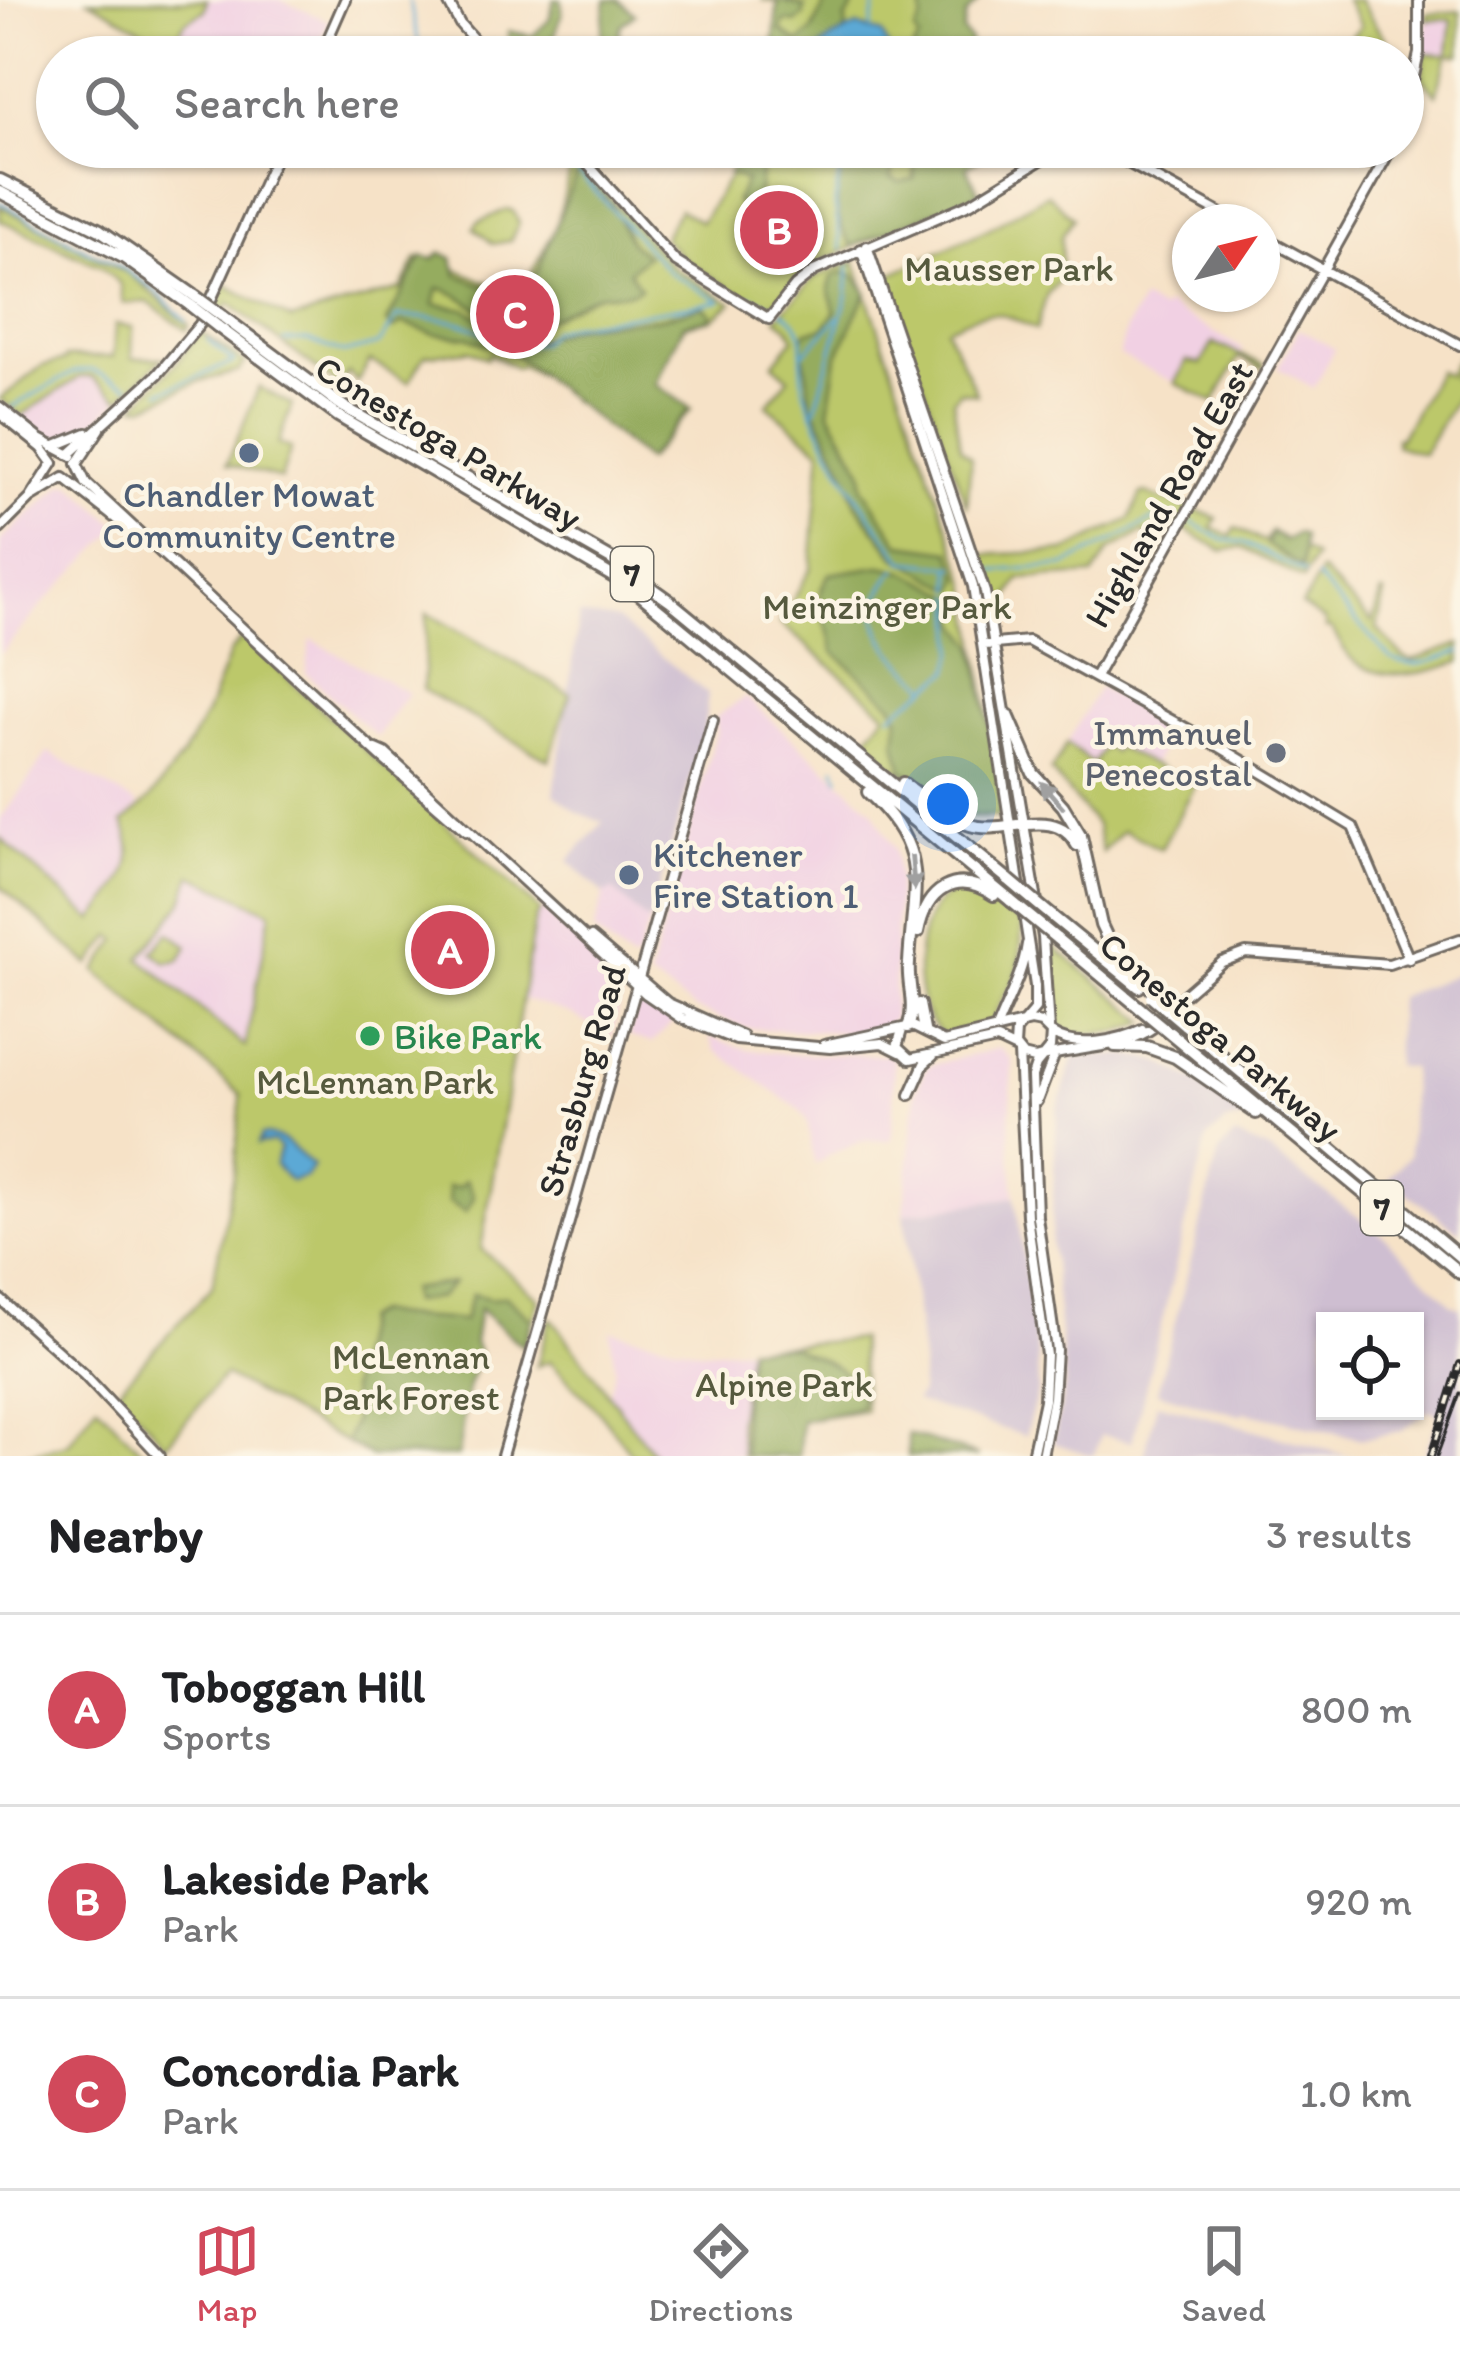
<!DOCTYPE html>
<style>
:root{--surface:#fff;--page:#f2f2f2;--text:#202124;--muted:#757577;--line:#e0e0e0;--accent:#d1495b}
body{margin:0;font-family:Itim,sans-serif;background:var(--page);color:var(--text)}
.controls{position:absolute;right:36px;bottom:36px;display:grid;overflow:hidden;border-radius:0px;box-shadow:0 3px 9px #0004}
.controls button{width:108px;height:108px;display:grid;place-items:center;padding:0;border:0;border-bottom:3px solid var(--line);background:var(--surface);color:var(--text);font:60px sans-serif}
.compass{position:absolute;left:1172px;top:204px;width:108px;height:108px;border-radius:50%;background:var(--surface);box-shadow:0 3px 9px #0004;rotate:55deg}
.you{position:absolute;left:948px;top:804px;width:42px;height:42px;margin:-30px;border:9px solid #fff;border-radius:50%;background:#1a73e8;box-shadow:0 0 0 18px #1a73e833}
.badge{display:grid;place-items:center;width:78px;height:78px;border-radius:50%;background:var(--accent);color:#fff;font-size:39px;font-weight:700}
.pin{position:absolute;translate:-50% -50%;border:6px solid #fff;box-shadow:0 3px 12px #0006}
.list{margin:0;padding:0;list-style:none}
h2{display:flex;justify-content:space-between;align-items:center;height:156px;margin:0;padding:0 48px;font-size:51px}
h2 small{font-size:39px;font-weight:400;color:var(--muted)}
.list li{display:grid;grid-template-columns:78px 1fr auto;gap:36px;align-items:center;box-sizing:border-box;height:192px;padding:0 48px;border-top:3px solid var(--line)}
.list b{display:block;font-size:45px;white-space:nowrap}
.list p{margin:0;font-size:39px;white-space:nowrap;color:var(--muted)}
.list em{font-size:39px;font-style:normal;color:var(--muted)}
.icon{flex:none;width:66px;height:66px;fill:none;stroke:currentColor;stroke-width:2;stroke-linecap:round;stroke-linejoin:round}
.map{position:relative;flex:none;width:1460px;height:1456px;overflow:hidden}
.search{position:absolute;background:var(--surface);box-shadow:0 3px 9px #0004;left:36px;right:36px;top:36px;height:132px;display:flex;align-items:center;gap:30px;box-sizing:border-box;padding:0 42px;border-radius:66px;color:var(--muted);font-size:45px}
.sheet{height:732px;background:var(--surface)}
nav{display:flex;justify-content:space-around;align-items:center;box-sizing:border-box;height:168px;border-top:3px solid var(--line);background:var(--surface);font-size:33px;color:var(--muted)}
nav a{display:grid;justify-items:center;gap:6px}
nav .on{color:var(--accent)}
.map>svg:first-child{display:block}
.built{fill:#f1d0e3}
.industrial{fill:#cebed1;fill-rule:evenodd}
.green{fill:#bcc86a;stroke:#747a4a;stroke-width:3;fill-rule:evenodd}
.forest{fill:#95ac5e;stroke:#606c44;stroke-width:3}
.water{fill:#5ca9d5;stroke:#446a80;stroke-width:3}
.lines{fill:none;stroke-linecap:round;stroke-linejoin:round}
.stream{stroke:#5ca9d5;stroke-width:3}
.secondary-casing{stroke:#726b62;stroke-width:14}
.highway-casing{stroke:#726b62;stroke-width:16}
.secondary{stroke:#fff;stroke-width:8}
.highway{stroke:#fff;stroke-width:10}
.tram{stroke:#2b2b2b;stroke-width:3}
.rail-casing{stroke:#2b2b2b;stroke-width:8}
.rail{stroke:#fcf5e5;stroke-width:3;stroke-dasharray:9;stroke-linecap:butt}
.highway-bridge-casing{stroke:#726b62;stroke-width:16;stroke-linecap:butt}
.highway-bridge{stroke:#fff;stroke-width:10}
.oneway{fill:#a0a0a0}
.service-dot{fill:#5c6f8a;stroke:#fcf5e5;stroke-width:4.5}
.worship-dot{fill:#6b7280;stroke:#fcf5e5;stroke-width:4.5}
.leisure-dot{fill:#2e9e5b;stroke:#fcf5e5;stroke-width:4.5}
.labels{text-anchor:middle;stroke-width:9;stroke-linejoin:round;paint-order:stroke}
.shield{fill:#fcf5e5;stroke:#6a6863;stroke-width:3}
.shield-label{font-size:33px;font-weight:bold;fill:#2b2b2b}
.park-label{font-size:36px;fill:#565a3e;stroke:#fcf5e5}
.street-label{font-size:36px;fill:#2b2b2b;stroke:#fcf5e5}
.service-label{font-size:36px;fill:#4e5e75;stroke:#fcf5e5}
.worship-label{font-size:36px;fill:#5b616d;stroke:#fcf5e5;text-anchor:end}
.leisure-label{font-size:36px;fill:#27864d;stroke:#fcf5e5;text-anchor:start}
</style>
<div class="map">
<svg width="1460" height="1456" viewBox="0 0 1460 1456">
<rect width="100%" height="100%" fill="#fcf5e5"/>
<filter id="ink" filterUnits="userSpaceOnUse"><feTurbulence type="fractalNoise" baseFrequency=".00833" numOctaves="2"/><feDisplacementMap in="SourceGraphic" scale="24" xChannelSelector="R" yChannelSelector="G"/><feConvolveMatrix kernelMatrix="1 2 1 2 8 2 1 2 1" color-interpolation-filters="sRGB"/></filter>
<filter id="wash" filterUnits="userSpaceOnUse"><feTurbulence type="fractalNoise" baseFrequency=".004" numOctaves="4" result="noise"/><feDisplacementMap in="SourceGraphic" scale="48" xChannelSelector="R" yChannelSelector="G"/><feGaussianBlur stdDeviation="2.7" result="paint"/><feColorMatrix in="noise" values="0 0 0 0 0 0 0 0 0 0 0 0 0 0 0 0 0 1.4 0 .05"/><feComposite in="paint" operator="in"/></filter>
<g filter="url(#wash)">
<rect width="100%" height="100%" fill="#f6e2c7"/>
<path class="built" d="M196,0H280L329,21L313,57H191L172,46Z
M1452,19L1448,55L1425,54L1427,20Z
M1142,300L1162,311L1166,305L1243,349L1214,402L1119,355L1126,329Z
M1299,329L1335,349L1314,388L1278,368Z
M80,377H92L120,399L77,440L60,447L21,416Z
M64,484H71L120,527L45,602L0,654V541Z
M311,639L408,693L377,737L306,673Z
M1099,687L1173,728L1154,763L1195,786L1161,849L1123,830L1102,852L1096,825L1051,771Z
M745,697L872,809L895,849L898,881L893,1019L883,1028L857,1033L746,1028L695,1009L649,977L717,730L716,717Z
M48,752L139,805L123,823L132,851L124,882L93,920L0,838V820Z
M192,874L271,912L246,1048L140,958L182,903Z
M612,889L649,923L636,960L631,961L594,931L604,894Z
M543,909L624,985L611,1037L570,1014L522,999L535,918Z
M644,1000L674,1021L652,1043L629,1036L639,1002Z
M709,1037L746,1049L788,1054L890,1055L894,1062L892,1140L862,1141L831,1154L815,1165L807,1120L800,1110L716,1051Z
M1000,1048L1012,1060L1010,1142L1015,1197L904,1214L916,1090L928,1066Z
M610,1330L703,1351L748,1348L738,1419L742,1456H655L608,1396L615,1369Z"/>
<path class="industrial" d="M579,615L617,620L708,694L704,732L649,923L613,890L604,894L568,861L603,822L577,812L554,794Z
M1460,973V1232L1388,1179L1409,1156L1412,1068L1395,1066L1398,997Z
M1124,1055L1158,1061L1212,1090L1252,1119L1226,1122L1207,1139L1132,1442L1101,1435L1094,1456L1053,1443L1065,1384L1051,1242L1057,1110L1074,1057Z
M1235,1136L1269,1151L1384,1236L1450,1303L1460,1308V1456H1424L1439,1415L1429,1410L1401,1431L1362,1439L1246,1412L1240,1415L1157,1392L1219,1152ZM1325,1321H1415V1411H1325Z
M1015,1197L1037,1354L1038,1390L1025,1436L915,1401L920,1394L922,1361L904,1214Z
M1157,1403L1345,1455L1357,1456H1144Z"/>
<path class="green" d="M89,0H207L204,11L185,22L172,46Z
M761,0H967L950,57H775L782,3Z
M1345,0H1359L1392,50L1389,54L1378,52L1373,45L1363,50L1345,44L1361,26Z
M1460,11V55H1448L1436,95L1422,77L1425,54L1448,55L1452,20H1427V14Z
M550,147H564L674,268L732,303L712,319L686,325L681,332L653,384L691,409L646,461L557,385L520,365L517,368L490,354L487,358L470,350L425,355L409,382L370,361L357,382L349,373L338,385L229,303L223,311L215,305L226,285L291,320L401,289L417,258L444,264L519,296L556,227L570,170Z
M748,147H989L991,152L966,167L980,193L816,263L766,310L686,261L663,238L679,209L701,222Z
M1048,194L1073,218L1061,237L1062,278L1047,294L1036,330C994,308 989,309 946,328L977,394L960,391L953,400L960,447L971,457L967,507L885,277L990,228Z
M0,206L131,275L189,325L186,330L148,302L123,303L120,284L101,267L0,220Z
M507,209L513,211L519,223L510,241L493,244L474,228L477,223Z
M855,261L968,583L1004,817L967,818L862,744L886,713L780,623L811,568L821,450L767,405L789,378L773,364L794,338L788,327L776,318L815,277Z
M115,324L133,327L132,358H163L120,399L92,377H80L21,416L0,399L42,366L66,360V357H113Z
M200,331L245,363L238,372L200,381L144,406L136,405L179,360Z
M1213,343L1264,365L1262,369L1239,357L1214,402L1175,383L1187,361L1201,364Z
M1460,352V363L1452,378L1460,383V391L1423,454L1396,446V438H1400L1438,371L1448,375Z
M259,387L292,405L278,444L291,448L281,479L227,464Z
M1146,493C1171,505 1193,508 1217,518L1212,528L1230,536L1236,528L1265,542L1271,531L1315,557L1303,579L1241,547L1223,551L1186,530L1171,527L1161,543L1143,533L1109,551L1094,575L1020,579L1002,609L1003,622L998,629L982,555L1066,551L1130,519L1141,494Z
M1321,571L1372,622L1382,593L1385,594L1377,628L1403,657L1412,661L1460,644V662C1427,673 1385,684 1354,661C1345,654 1338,638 1331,628H1326L1325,621L1302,606Z
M427,613L570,694L549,760L423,690Z
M243,637L540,911L535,918L481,1249L539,1299L524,1347L479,1305L454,1456H370L224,1375L166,1445L117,1390L212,1287L235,1168L241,1095L96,971L118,940L112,936L90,965L0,886V838L93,920C119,888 143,864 123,823L150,799L183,755L206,714L230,652ZM192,875L271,912L245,1047L140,958L182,903Z
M1067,744L1093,764L1104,746L1113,752L1116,747L1195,786L1161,849L1123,830L1102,852L1096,825L1051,771Z
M968,890L1022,922C1021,942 1022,967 1012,985C1004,998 997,1006 993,1022L944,1035C905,1015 908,887 968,890Z
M169,932L188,946L180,960L166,962L153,952Z
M1047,941L1147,1022L1118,1032L1068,1035L1055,1023Z
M550,1318L554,1321L655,1456H633L600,1413L550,1361L537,1366Z
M859,1339L865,1410L796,1421L791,1456H742L738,1419L748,1348Z
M97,1404L146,1456H20L68,1444Z"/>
<path class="forest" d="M554,0H562V14L548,55L524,57L508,38L509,31L532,36L549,20Z
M606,0H618L635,14L621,25L614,57H599Z
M778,0L805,7L803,16L795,23L785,21L780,30L799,43L812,31L827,0H858L846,19V31L809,57H772Z
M922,0H980L966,15L963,32L970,40V47L953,57H908L919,39L915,32L922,19Z
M745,147H764L756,216L747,220L736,200L746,181L728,174Z
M850,147H900L891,178L900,182L914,179L915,147H989L991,152L966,167L979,193L852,246C827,211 836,181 850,147Z
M578,170L613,207L632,245L647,255L629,271L640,288C628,297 610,291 595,296C574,302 555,320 533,325C494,333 472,295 438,288L434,304L465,309L501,331L502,341L494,348L468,337L435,334L403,323L393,329L387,322L422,256L433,259L441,253L453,258L457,275L513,298L538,271Z
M842,272L854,275L867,292L837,357L829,410L863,472V487L900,544L951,551L961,578L956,590L896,557L856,504L844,469L811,403L801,339L807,331L823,328L835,313L829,289L832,277Z
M703,306L711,313L710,319L684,324L655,384L690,408L646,460L509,350L580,325L660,318Z
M1271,533L1284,541L1297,533L1303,536L1302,568L1267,545Z
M881,566L904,571L956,597L959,623L975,646L1006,817C946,820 946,796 903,770L896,741L899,718L892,704L833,651C831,617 806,611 829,574Z
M466,1180L474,1197L466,1212L449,1202L448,1187H459Z
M453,1283L439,1298L411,1302L410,1289Z
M472,1294L491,1299L505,1296L532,1320L522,1346L479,1309L474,1343L480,1355L468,1385L458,1456H371L346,1442L354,1420L350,1388L363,1320L376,1312C406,1320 433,1316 463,1321Z
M791,1346C817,1359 867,1372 860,1407L801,1421L799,1456H745L742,1415L748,1347Z
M908,1434L979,1456H908Z"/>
<path class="water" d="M857,26L882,34L893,57H810L831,39Z
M262,1135C282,1134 295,1150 309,1163L313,1166L306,1177L290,1181L275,1165L280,1148L273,1142L258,1144Z"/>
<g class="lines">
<path class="stream" d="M409,0L422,57
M871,29L876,0
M555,147L670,273L719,300
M841,161L835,203L841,249
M0,202L90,252L111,260L154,289L186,321
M750,296L772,306
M782,311C814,327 796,361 804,388C824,453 863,506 904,561L956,567
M284,341L307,340L344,353L379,344L398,316C436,319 472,317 501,346L540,343L551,331L570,325L721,301
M804,353L839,317
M160,392L234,362L208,340
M12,407L74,372L91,370L129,386
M815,410L847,296L849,266
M1191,522L1223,540L1243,542L1305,573
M951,567L953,589
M897,569C852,617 888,652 927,685
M992,571L1064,566L1159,517H1176
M1317,578L1389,657C1415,672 1433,660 1460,652
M891,715L950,671L955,650L954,595
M835,767L839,778"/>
</g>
</g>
<g filter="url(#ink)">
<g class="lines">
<defs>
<path id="secondary" d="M447,0L460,24L489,57
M320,57L345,0
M1403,127L1419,53V0
M572,147L676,262L769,319L795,286L814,271L971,203L1062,147
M1099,147L1236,222
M1262,236L1460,345
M867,246L985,592L1043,937L1049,1030
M861,249L973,586L1035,986V1009L1016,1031L1015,1046L1023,1056L1035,1059C1085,1043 1146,1054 1177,1002
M0,407L40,439L72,456
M0,414L42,448L53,463L32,496
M100,429L77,464L86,483L381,757L466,831
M53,447L87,433
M70,454L158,374L200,324L280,147
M0,529L31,498L64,478L134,533
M984,645L1028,641L1220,747L1353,827L1409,959
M1095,677L1392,147
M376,749L385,753L646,994L681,1018L736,1040L830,1048L882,1043L900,1052
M591,937L668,1003L742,1036
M1177,1001L1222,962L1246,953L1389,964L1460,939
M996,1029C1007,1000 1022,977 1027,944
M902,1030L897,1047L910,1059L997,1040L1016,1049
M1053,1034C1075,1049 1119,1041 1142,1029
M824,1045L912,1026L944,1042L1031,1021L1041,1023L1051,1033L1050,1048L1036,1065L1032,1077L1037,1217L1056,1350L1053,1398L1042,1456
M1019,1053L1027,1216L1046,1355L1044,1400L1032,1456
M910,1095L924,1064L933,1056
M1037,1101L1055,1054
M0,1299L84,1375L160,1456
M502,1456L713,720"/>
<path id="highway" d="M0,180L100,230L195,296
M0,192L123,257L190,305
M222,316L344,407L611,559L671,602L1009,880
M217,326L338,416L631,587L1011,901
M1008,715L1033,773L1063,806L1081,836L1101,925L1109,942L1155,993
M903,783C924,799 945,817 970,825C1006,836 1055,804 1077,845
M868,792C932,851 913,886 909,963C907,986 917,1005 908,1027
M1052,916L1139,987
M918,932C926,890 955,869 994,895
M1056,938L1141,1009
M919,1004L924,1030
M1184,1024L1460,1257
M1170,1033L1460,1273
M1115,1046L1147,1047L1175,1057L1256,1113"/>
</defs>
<use href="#secondary" class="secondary-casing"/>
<use href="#highway" class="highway-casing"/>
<use href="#secondary" class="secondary"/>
<use href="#highway" class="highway"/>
<path class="tram" d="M1437,1456L1460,1393"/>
<defs>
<path id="rail" d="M1431,1456L1460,1364"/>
</defs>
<use href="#rail" class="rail-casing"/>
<use href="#rail" class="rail"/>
<defs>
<path id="highway-bridge" d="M195,296L222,316
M190,305L217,326
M1009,880L1052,916
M1011,901L1056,938
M1151,996L1184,1024
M1141,1009L1170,1033"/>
</defs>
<use href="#highway-bridge" class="highway-bridge-casing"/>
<use href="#highway-bridge" class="highway-bridge"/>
</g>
<defs><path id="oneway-solid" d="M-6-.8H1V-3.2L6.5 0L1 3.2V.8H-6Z" transform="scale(3)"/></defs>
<g class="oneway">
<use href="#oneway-solid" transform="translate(1052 795) rotate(-131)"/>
<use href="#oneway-solid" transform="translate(913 873) rotate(85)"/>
</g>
</g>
<g class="service-dot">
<circle cx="249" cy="453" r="12"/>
<circle cx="629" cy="875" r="12"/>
</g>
<circle class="worship-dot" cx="1276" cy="753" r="12"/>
<circle class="leisure-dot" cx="370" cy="1036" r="12"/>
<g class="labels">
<g class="shield">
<rect x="611" y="547" width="42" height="54" rx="9"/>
<rect x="1361" y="1181" width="42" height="54" rx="9"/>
</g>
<g class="shield-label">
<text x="632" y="586">7</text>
<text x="1382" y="1220">7</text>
</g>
<g class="park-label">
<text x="1009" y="281">Mausser Park</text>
<text x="887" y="619">Meinzinger Park</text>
<text x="375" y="1094">McLennan Park</text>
<text x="411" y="1369">McLennan<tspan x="411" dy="41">Park Forest</tspan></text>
<text x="784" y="1397">Alpine Park</text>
</g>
<g class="street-label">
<text transform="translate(449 442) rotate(31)" y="13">Conestoga Parkway</text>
<text transform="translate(1168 494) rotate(-60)" y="13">Highland Road East</text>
<text transform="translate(1221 1036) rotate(40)" y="13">Conestoga Parkway</text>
<text transform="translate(581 1080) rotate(-74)" y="13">Strasburg Road</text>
</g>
<g class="service-label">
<text x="249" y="507">Chandler Mowat<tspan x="249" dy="41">Community Centre</tspan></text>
<text x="653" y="867" text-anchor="start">Kitchener<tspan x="653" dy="41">Fire Station 1</tspan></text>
</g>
<g class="worship-label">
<text x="1252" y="745">Immanuel<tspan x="1252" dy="41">Penecostal</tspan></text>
</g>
<g class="leisure-label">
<text x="394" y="1049">Bike Park</text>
</g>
</g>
</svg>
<div class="controls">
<button><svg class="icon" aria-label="locate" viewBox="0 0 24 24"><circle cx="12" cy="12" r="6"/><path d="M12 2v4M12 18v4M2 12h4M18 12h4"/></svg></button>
</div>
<svg class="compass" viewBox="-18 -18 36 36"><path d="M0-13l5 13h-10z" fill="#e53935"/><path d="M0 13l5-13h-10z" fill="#757577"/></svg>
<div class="you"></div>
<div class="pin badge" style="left:450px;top:950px">A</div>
<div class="pin badge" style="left:779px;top:230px">B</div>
<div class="pin badge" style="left:515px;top:314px">C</div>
<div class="search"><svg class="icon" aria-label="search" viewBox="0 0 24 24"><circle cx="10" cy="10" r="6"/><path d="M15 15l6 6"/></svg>Search here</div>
</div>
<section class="sheet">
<h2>Nearby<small>3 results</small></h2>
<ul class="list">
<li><span class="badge">A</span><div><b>Toboggan Hill</b><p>Sports</p></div><em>800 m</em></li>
<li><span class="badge">B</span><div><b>Lakeside Park</b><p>Park</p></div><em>920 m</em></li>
<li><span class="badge">C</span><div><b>Concordia Park</b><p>Park</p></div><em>1.0 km</em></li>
</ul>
</section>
<nav>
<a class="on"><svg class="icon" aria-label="map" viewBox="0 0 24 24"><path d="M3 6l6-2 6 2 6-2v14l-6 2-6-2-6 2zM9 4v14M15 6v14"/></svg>Map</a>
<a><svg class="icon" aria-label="directions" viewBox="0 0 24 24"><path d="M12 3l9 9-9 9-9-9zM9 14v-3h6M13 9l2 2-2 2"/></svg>Directions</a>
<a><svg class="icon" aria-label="saved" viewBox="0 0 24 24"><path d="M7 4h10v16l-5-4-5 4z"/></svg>Saved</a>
</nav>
